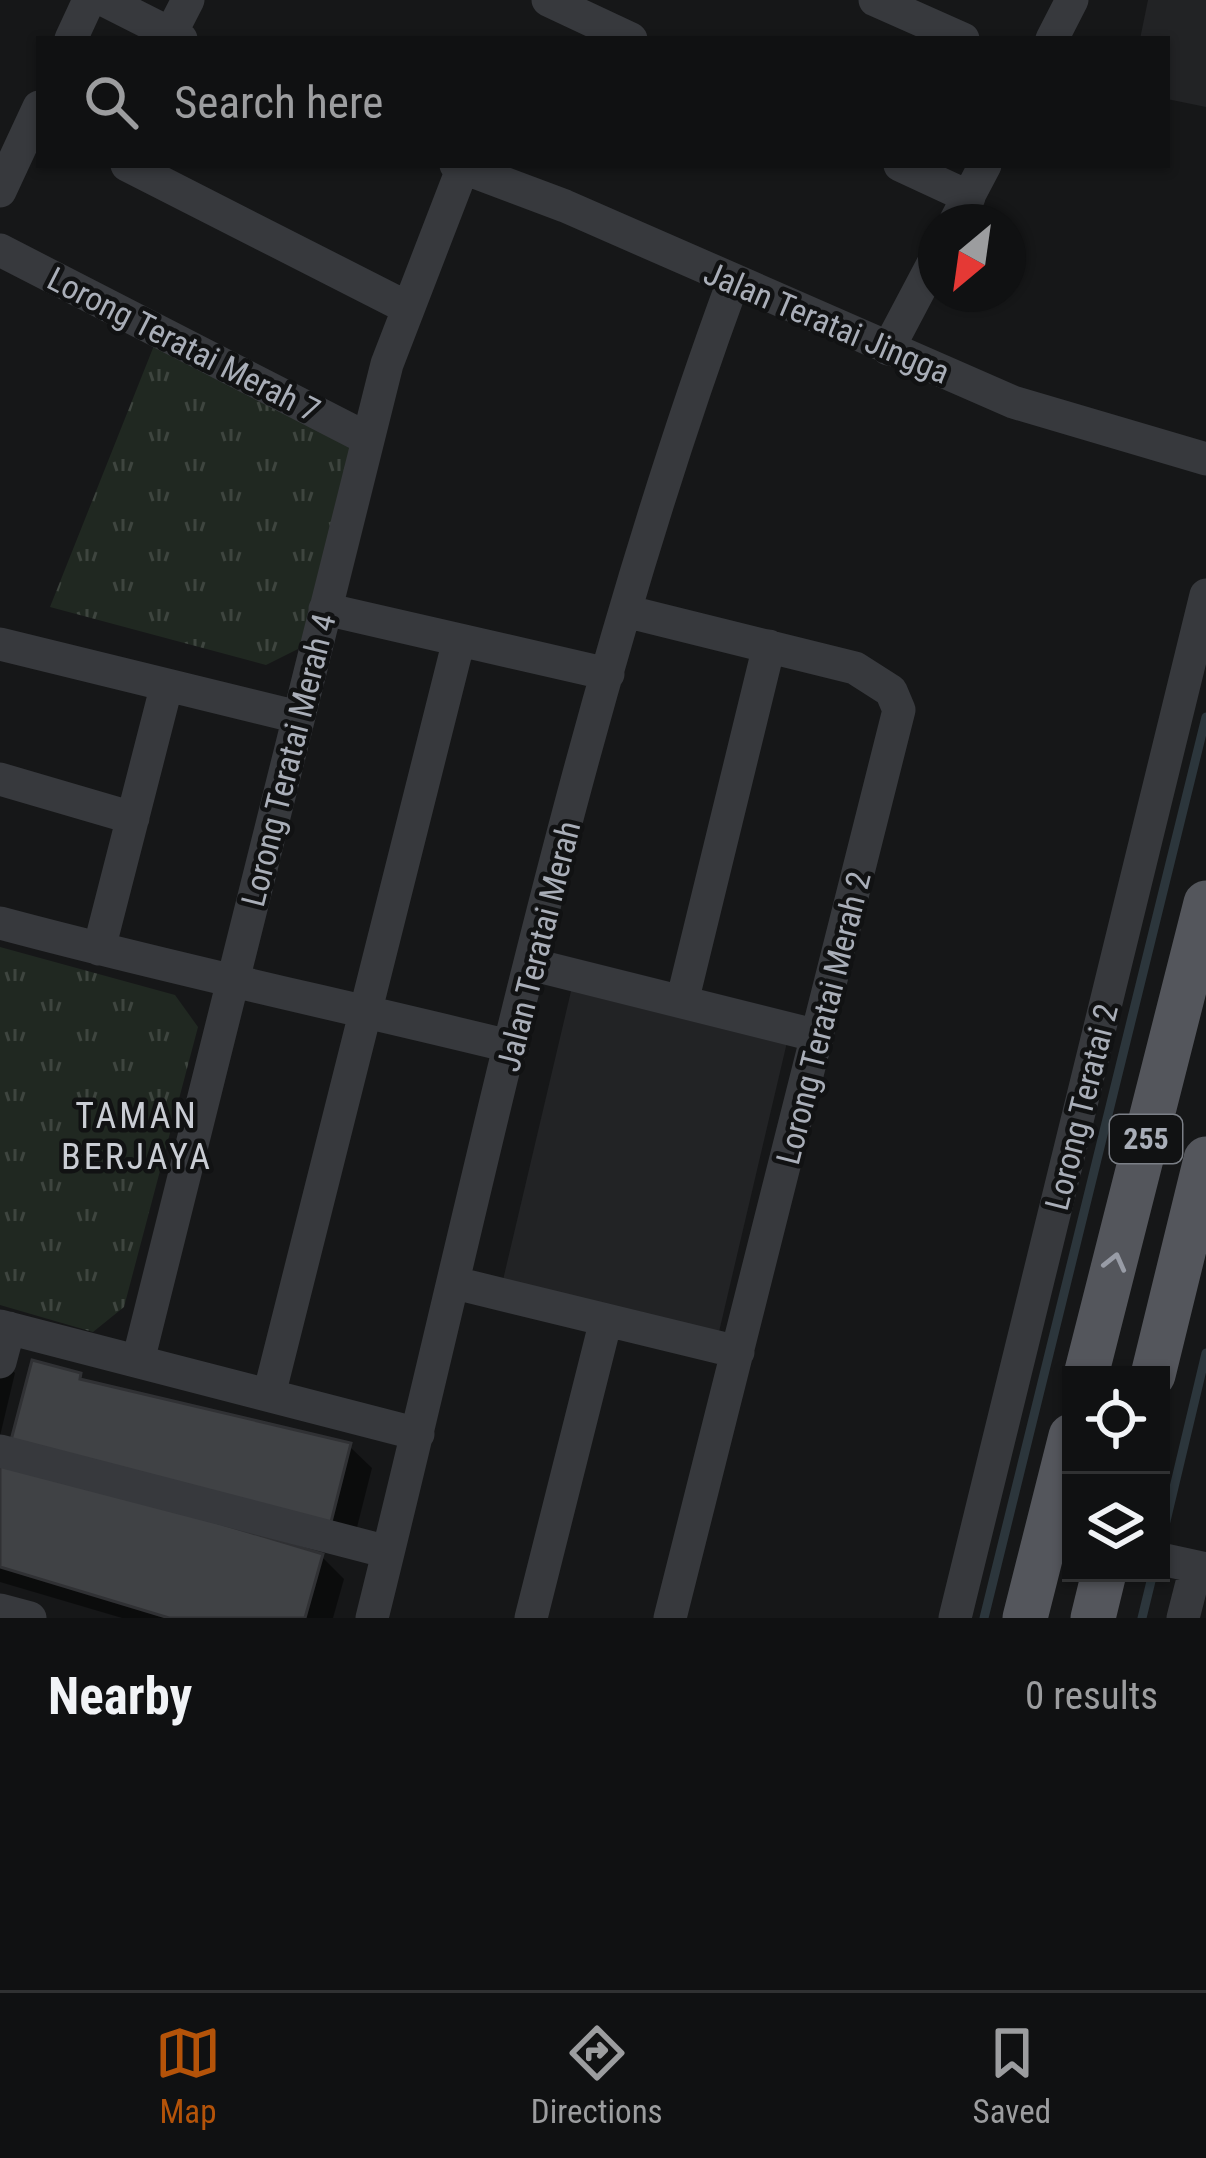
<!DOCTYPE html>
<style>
:root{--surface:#101112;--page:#1e1f20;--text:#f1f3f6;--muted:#9c9d9f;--line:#303132;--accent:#b45309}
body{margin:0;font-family:"Roboto Condensed",sans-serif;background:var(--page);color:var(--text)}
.controls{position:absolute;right:36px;bottom:36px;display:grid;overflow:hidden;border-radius:0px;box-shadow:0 3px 9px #0004}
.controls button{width:108px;height:108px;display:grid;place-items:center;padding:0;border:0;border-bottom:3px solid var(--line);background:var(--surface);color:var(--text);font:60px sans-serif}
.compass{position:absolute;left:918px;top:204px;width:108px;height:108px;border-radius:50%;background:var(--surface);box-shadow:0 3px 9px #0004;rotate:209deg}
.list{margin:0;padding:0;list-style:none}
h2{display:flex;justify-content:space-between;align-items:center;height:156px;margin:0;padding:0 48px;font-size:51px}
h2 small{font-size:39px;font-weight:400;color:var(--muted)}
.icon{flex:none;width:66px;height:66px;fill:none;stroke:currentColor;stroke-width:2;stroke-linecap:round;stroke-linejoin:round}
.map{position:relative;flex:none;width:1206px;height:1618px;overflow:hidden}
.search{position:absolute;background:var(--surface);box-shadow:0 3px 9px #0004;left:36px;right:36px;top:36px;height:132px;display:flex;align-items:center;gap:30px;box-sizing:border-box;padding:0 42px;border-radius:0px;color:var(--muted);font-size:45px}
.sheet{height:372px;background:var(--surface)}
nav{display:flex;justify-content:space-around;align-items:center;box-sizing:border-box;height:168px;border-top:3px solid var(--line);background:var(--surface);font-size:33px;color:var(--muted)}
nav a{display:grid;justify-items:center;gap:6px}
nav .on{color:var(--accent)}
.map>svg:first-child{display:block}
.built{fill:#222325}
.park{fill:url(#park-tufts)}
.shadow{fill:#0007}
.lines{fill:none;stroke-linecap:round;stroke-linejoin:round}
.stream{stroke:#2c363c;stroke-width:9}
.building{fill:#404245;stroke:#303134;stroke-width:3}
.minor{stroke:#37393d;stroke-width:33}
.major{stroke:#54565c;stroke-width:45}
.oneway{stroke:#989ca6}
.labels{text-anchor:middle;stroke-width:9;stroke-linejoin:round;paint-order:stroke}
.shield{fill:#111213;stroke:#7b7f86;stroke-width:3}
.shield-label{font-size:30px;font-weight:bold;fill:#a9aeb8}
.street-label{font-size:33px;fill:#a9aeb8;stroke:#111213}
.neighbourhood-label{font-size:36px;letter-spacing:3px;fill:#cacdd4;stroke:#111213}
</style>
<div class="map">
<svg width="1206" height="1618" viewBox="0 0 1206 1618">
<defs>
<pattern id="park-tufts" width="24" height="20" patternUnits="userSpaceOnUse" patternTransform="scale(3)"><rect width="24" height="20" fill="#202821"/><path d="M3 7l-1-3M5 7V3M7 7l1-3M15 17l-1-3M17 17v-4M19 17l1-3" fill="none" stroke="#3e453f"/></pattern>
</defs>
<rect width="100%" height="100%" fill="#161718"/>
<path class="built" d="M1148,0H1206V107L1167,99V39H1140Z
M572,987L788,1038L719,1332L503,1280Z"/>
<path class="park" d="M157,338L352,441L304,646L266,665L50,607Z
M0,947L175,995L198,1027L124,1307L93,1332L0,1305Z"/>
<path class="shadow" d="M0,1358L15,1373L0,1436Z
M80,1376L89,1385L349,1446L372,1468L352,1547L36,1466Z
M0,1465L322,1557L344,1579L333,1618H122L0,1582Z"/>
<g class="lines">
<path class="stream" d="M1161,1542L1206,1353
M984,1618L1206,717
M1142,1618L1153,1573"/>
</g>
<path class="building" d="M32,1360L81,1373L80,1379L351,1443L330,1526L10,1444Z
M0,1458L323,1554L305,1618H169L0,1567Z"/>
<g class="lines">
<path class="minor" d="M104,0L181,39
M548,0L631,39
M875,0L963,39
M171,33L188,0
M71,39L89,0
M1052,39L1072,0
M127,165L404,306
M456,165L565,206L1013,402L1206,459
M900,165L969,197
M0,191L39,107
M955,222L985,165
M0,250L368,439
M888,349L936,258
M325,609L608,674
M625,611L855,668L891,691L899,710L670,1618
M0,644L298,717
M0,779L133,818
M0,923C171,969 342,1005 513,1047
M99,949L166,688
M534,965L818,1036
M682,1002L769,646
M455,1283L738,1352
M0,1326L418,1434
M138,1361L387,364L463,167
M0,1362L9,1328
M269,1395L459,640
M0,1451L388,1552
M1161,1559L1206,1569
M0,1610L30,1618
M372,1618C483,1172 574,713 733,282
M531,1618L606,1320
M955,1618L1206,595
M1183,1618L1196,1567"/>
<path class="major" d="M1086,1375L1206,903
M1153,1375L1206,1159
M1025,1618L1071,1436
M1093,1618L1104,1573"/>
</g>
<defs><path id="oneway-chevron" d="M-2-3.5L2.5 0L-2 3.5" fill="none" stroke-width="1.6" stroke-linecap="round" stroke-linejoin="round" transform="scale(3)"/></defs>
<use class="oneway" href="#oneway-chevron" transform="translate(1115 1262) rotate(-76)"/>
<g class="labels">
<rect class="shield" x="1110" y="1115" width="72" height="48" rx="9"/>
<g class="shield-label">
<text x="1146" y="1149">255</text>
</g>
<g class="street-label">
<text transform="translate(827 322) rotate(23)" y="12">Jalan Teratai Jingga</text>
<text transform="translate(184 344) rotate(27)" y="12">Lorong Teratai Merah 7</text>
<text transform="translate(288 760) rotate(-76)" y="12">Lorong Teratai Merah 4</text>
<text transform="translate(538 946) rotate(-76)" y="12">Jalan Teratai Merah</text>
<text transform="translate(823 1018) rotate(-76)" y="12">Lorong Teratai Merah 2</text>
<text transform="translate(1081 1107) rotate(-76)" y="12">Lorong Teratai 2</text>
</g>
<g class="neighbourhood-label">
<text x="137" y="1128">TAMAN<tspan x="137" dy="41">BERJAYA</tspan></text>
</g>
</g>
</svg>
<div class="controls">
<button><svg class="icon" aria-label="locate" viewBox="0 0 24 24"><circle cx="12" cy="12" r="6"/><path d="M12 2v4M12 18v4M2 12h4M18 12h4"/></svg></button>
<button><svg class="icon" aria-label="layers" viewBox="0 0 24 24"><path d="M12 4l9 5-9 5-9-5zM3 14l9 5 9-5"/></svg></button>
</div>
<svg class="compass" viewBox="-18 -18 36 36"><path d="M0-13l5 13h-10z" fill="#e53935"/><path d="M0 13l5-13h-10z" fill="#9c9d9f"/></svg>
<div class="search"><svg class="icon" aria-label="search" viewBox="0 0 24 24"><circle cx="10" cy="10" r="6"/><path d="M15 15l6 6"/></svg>Search here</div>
</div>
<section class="sheet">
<h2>Nearby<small>0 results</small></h2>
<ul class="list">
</ul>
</section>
<nav>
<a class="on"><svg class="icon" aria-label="map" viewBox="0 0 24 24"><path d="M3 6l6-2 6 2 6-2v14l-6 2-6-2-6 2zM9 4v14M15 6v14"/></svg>Map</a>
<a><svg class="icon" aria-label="directions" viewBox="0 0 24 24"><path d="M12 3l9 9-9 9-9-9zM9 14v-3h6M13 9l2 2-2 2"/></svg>Directions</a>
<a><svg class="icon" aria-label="saved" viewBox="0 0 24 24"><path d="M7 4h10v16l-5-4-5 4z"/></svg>Saved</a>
</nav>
